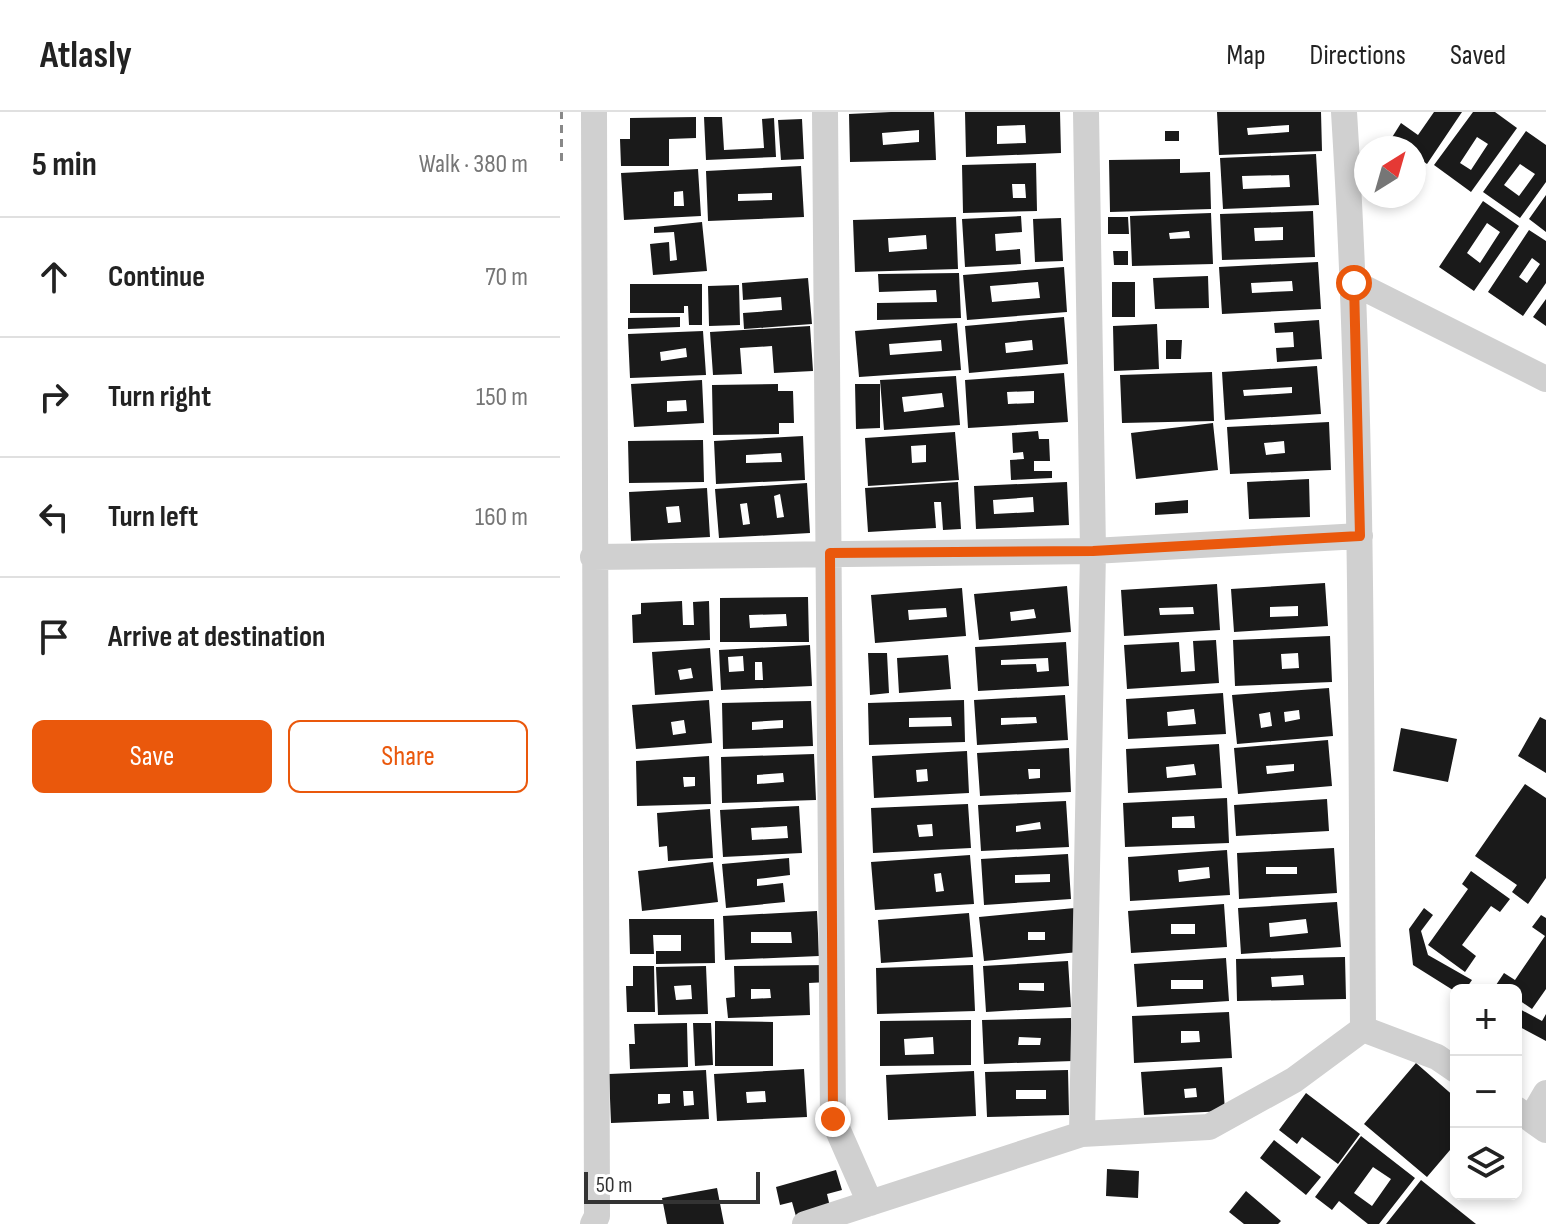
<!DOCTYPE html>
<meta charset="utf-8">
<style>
:root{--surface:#fff;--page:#f2f2f2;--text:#222;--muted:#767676;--line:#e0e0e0;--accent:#ea580c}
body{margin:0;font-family:"Sofia Sans Condensed",sans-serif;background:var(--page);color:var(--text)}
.controls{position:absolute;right:24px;bottom:24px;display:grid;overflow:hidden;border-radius:12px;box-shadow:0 4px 12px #0003}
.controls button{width:72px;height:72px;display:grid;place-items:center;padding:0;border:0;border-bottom:2px solid var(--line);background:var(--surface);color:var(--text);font:40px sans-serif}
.compass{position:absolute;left:794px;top:24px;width:72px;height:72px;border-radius:50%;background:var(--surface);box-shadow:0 4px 12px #0003;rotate:37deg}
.scale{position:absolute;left:24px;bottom:20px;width:176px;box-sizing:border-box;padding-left:8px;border:4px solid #333;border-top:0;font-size:22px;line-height:28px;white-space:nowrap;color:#333;-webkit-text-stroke:6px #fff;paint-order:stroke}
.stop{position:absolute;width:24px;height:24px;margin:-18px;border:6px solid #ea580c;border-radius:50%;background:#fff}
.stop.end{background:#ea580c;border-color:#fff;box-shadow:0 2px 8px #0008}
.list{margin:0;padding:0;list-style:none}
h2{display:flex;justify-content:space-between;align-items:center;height:104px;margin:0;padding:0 32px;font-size:34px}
h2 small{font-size:26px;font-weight:400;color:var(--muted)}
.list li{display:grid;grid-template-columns:52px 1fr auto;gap:24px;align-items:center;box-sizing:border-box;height:120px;padding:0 32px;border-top:2px solid var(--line)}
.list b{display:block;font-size:30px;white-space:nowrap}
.list em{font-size:26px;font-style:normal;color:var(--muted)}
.actions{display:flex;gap:16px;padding:24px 32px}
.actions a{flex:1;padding:18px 0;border:2px solid var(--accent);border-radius:12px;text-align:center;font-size:28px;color:var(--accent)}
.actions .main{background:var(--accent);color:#fff}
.icon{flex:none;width:44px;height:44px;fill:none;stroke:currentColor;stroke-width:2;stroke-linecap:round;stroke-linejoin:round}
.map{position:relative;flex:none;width:986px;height:1112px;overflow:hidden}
header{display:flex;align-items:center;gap:48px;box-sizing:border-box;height:112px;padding:0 40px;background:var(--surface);border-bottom:2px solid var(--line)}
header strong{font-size:38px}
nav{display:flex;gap:44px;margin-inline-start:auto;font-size:28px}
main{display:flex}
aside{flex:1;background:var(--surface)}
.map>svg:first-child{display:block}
.building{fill:#1a1a1a;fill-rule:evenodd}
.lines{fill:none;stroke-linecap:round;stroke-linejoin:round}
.minor{stroke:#d0d0d0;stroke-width:26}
.rail{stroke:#888;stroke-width:6;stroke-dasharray:8 6;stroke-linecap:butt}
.route{stroke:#ea580c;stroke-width:10}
</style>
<header>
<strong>Atlasly</strong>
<nav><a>Map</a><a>Directions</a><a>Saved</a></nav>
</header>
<main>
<aside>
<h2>5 min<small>Walk · 380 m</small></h2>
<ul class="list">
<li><svg class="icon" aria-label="ahead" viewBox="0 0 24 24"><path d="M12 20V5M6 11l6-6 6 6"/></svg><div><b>Continue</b></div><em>70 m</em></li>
<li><svg class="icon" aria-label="right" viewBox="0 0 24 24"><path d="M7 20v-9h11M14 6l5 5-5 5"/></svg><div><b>Turn right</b></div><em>150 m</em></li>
<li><svg class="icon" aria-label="left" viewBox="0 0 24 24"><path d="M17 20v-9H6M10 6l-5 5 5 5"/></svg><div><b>Turn left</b></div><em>160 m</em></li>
<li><svg class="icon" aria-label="arrive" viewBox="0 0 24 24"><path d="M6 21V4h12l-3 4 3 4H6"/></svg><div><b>Arrive at destination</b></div></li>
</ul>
<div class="actions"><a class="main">Save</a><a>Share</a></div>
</aside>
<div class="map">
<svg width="986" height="1112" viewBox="0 0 986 1112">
<rect width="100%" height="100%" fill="#fff"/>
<path class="building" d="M331,0H374L376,48L290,50L289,2ZM359,18V30L323,33L322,21Z
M405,0H500L501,41L406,45ZM465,13L466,31L437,32V14Z
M657,0H761L762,39L659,43ZM729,13V20L688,23L687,16Z
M874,0H902L867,52L854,43V36H844L831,27L841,11L858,23Z
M913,0H935L957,16L911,80L874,53ZM917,25L928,32L911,58L900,51Z
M136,5V26L109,27V54H61L60,27H70V6Z
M144,5H162L164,38L204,36L202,7L214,6L216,45L146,48Z
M242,7L244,47L221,48L218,8Z
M605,19H619V29H605Z
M966,19L986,33V70L960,106L923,80ZM960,52L975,62L959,84L944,73Z
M756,42L759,93L663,97L660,46ZM729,63L730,75L683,77L682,64Z
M620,47V61L650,60L651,97L550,100L549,48Z
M476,51L477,99L403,101L402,53ZM452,72H465L466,86H453Z
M241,54L244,105L148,109L146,59ZM212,81V88L178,89V82Z
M138,57L141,104L64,108L61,61ZM123,79L124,94H114V80Z
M986,83V120L969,107Z
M923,89L959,114L914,179L879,155ZM927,111L940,120L920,151L907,141Z
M753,99L755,145L662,148L660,102ZM723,115V128L695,129L694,116Z
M651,101L653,152L572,154L570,104ZM629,119L630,126L610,127L609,121Z
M461,104L462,120L435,122L436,139L460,137L461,152L405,155L402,107Z
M396,105L398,157L295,160L293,108ZM366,123L367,137L329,140L328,126Z
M548,105H568L569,122H548Z
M501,106L503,149L475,150L473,107Z
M142,110L147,159L93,163L90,132L109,130L110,149L117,148L114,120L94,121V115Z
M969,118L986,129V171L963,204L928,180ZM972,146L980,152L967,171L959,165Z
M553,139H568V153H554Z
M758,150L761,197L662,202L659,155ZM732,169L733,179L692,181L691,171Z
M504,155L507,200L407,208L403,163ZM478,170L480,186L432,190L430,174Z
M399,161L401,206L317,208V191L377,190L376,178L319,180L318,162Z
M648,164L649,196L595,197L593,166Z
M248,166L252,212L184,217L183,201L222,198L221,185L183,188L182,171Z
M552,170H575V205H552Z
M70,172H142V213H129L128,194H124V201H70Z
M179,173L180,213L149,214L148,174Z
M986,187V214L973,205Z
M120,205V215L68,217V206Z
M504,205L508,252L409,261L405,214ZM472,228L473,238L446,241L445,231Z
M759,208L762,247L717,250L716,236L734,235L733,220L715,221L714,211Z
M397,211L401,258L299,265L295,219ZM381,228L382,239L330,243L329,232Z
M597,212L599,257L554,259L553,214Z
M250,214L253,259L214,261L212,234L180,236L182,262L153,263L150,220Z
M143,219L146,263L70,266L68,222ZM126,236L127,245L101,249L100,240Z
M606,228H622L621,247H606Z
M757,254L761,302L665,308L662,260ZM732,275V281L684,284L683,278Z
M652,260L654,309L562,311L560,263Z
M504,261L508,310L408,316L405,268ZM474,279V291L448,292L447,280Z
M396,264L400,313L324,318L320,268ZM382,281L384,295L344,300L342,285Z
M142,268L144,311L74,315L71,272ZM126,288L127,299L107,300V289Z
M218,272V279H233L234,311H219V322L153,323L152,273Z
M295,272H320V316L296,317Z
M769,310L771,358L670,362L667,315ZM724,329L725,341L706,343L704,331Z
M653,311L658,358L576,367L571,321Z
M478,319L479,327H489L490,349H474V359H492V366L451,368L450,348L464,347L463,340L453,341L452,321Z
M395,320L399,368L308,374L305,326ZM366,333V350L352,351L351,334Z
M243,324L245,368L156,372L154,329ZM221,341L222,350L186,351V343Z
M143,328L144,370L69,371L68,329Z
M749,367L750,405L689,407L687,370Z
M398,370L401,417L383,418L381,390H374L376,416L308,420L305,376Z
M507,370L509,413L416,417L414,374ZM473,385L474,400L434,402L433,388Z
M247,371L250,421L159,426L155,377ZM220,382L224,405L217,406L214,384ZM187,391L190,412L183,413L180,392Z
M147,376L150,425L71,429L69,380ZM119,394L121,410L108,411L106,395Z
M628,388V401L595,403V391Z
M765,471L768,514L674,520L671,477ZM738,494V504L710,505V495Z
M657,472L660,518L564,524L561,478ZM633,495L634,502L600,503L599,496Z
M507,474L511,520L419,528L414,482ZM474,497L476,506L451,509L450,500Z
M402,476L406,524L315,531L311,483ZM386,496L387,505L349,508L348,498Z
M248,485L249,530H160V486ZM226,502L227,514L190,516L189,503Z
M122,489L123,513H134L133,490L149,489L150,528L73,531L72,503L81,502V491Z
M770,524L772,570L675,574L673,528ZM738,541L739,556L722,557L721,542Z
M656,528L659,571L567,577L564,533L619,530L621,560L635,559L633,529Z
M506,530L509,574L418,579L415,535ZM488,546L489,559L477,560L476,552L441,553V548Z
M250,533L252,574L161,578L159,538ZM183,544L184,559L169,560L168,545ZM195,550H202L203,568H195Z
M150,536L153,579L95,583L92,540ZM131,556L133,566L120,568L118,558Z
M308,541H327L329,581L310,583Z
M388,543L391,577L339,581L337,546Z
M769,576L773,624L677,632L672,583ZM739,598L740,607L725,610L724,600ZM710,600L712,614L701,616L699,602Z
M663,581L666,622L568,627L566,587ZM634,597L636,612L608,614L607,600Z
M505,583L508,628L417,633L414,588ZM476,605L477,611L441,613V606Z
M149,588L152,631L76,637L72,593ZM124,608L126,621L113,623L111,610Z
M404,588L405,630L309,633L308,591ZM391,605L392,614L349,615V606Z
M251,589L253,634L163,637L162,591ZM223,608V616L192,618V610Z
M980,605L986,608V661L958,644Z
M841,616L897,627L888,670L833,659Z
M768,628L772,674L678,682L674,636ZM734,652V659L707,662L706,654Z
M659,632L662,676L568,681L566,637ZM634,652L636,663L607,666L606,655Z
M509,636L511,680L420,684L417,641ZM468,657H480V666L469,667Z
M407,639L409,681L314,686L312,644ZM367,657L368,669L357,670L356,658Z
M254,642L256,688L162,691L161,645ZM223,661L224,670L197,672V663Z
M149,644L151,692L77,694L76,649ZM123,665H135V674L124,675Z
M965,672L986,686V766L968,792L952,780L957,773L915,744Z
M667,686L669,731L565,735L563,691ZM634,704L635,716H612V705Z
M767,687L769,719L676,724L674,693Z
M506,689L509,735L421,739L418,693ZM480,710L481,717L456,720V714Z
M408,692L411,736L313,741L311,696ZM372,712L373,724L359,725L357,713Z
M239,694L242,741L163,745L160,698ZM227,714L228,726L192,728L191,716Z
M150,697L153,746L108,749L107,734L99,735L97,701Z
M774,736L777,781L679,787L677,741ZM706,755H737V762H706Z
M667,738L670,783L570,789L568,745ZM649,755L650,766L619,770L618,758Z
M508,742L511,787L424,793L421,747ZM490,762V770L455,771V763Z
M410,743L414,792L315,798L311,750ZM381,761L384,779L376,780L374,762Z
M229,746L230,763L197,767V774L223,771L225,790L166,796L162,752Z
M153,750L158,790L82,799L78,759Z
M911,759L950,787L940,800L931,794L902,833L916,844L905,860L868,833L908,777L902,772Z
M777,790L781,835L681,842L678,796ZM746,807L748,821L710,825L709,811Z
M664,792L667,835L571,841L568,799ZM611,812H635V822H611Z
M515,796L519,840L424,849L419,805ZM468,820H485V828H468Z
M864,796L873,803L861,819L868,843L912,868L905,878L896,880L853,853L849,817Z
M257,799L259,844L165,848L163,804ZM191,820H231L232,831H191Z
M409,801L413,845L321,851L318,808Z
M981,803L986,806V877L972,897L956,886V878H944L936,873L944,861L955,868L985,824L972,815Z
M69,807H154L155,851L96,852V839H121V823H93L94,842H70Z
M785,845L786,887L677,889L676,847ZM743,863L744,873L712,875L711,865Z
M666,846L669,889L577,895L574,852ZM611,868H643V877H611Z
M508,849L511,895L426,900L423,854ZM459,871H484V879L459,878Z
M268,853V870L249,871L250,903L168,906L166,886L175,885L174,854ZM191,877H210L211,886L191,887Z
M413,853L415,899L317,902L316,856Z
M73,854H94L95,900H67L66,874H73Z
M146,854L148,902L98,903L96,855ZM131,873L132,887L116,888L114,874Z
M956,895L982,909L986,902V929L956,913Z
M669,900L672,946L574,951L572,904ZM621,919H639L640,930L621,931Z
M511,906L513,949L424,952L422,908ZM459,925L481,926L480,933H458Z
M411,908V953L320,954V909ZM373,925L374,942L345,943L344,927Z
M155,909L213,910V954H155Z
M127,911L128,955L70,957L69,932H75L74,912Z
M133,911H151L153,953L135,954Z
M856,951L896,986V1031L867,1065L804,1012Z
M662,955L665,999L584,1003L581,960ZM636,976L637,985L625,986L624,977Z
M244,957L247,1005L157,1009L154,962ZM205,979L206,990L187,991L186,980Z
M146,958L149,1007L51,1011L49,962ZM123,979H133L134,993L124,994ZM98,982H110V991L98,992Z
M508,958L509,1003L427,1005L425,960ZM456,978H486V987H456Z
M414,959L416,1004L328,1008L326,963Z
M746,981L800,1022L778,1052L742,1025L737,1032L719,1018Z
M801,1024L855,1066L819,1112H808L779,1089L772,1098L755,1085ZM813,1055L831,1067L812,1094L794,1081Z
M714,1028L761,1065L746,1083L700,1046Z
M547,1057L579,1059L578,1086L546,1084Z
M276,1058L282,1078L267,1082L271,1099L237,1108L232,1090L220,1093L216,1075Z
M861,1068L916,1112H826Z
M157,1076L164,1112H107L102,1086Z
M686,1079L721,1109L718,1112H684L669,1100Z"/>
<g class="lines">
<path class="minor" d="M265,0L273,1007L310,1091
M784,0C803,305 801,611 803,917
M794,171L986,267
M33,445L533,439L800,424
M803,917L877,945L896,958
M956,997L986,1018
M971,1007L986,981
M522,1022L533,439L526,0
M33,1112L37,1104L34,0
M245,1112L522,1022L649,1015L734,968L803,917"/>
<path class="rail" d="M0,49V0"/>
</g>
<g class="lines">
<path class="route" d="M273,1007L270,441L533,439L800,424L794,171"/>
</g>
</svg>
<div class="controls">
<button>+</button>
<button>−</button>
<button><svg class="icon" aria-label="layers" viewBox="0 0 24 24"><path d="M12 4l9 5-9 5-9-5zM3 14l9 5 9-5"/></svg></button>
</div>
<svg class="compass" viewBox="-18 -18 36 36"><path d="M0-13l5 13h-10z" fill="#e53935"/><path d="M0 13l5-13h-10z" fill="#767676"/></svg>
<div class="scale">50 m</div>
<div class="stop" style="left:794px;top:171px"></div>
<div class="stop end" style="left:273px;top:1007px"></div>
</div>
</main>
